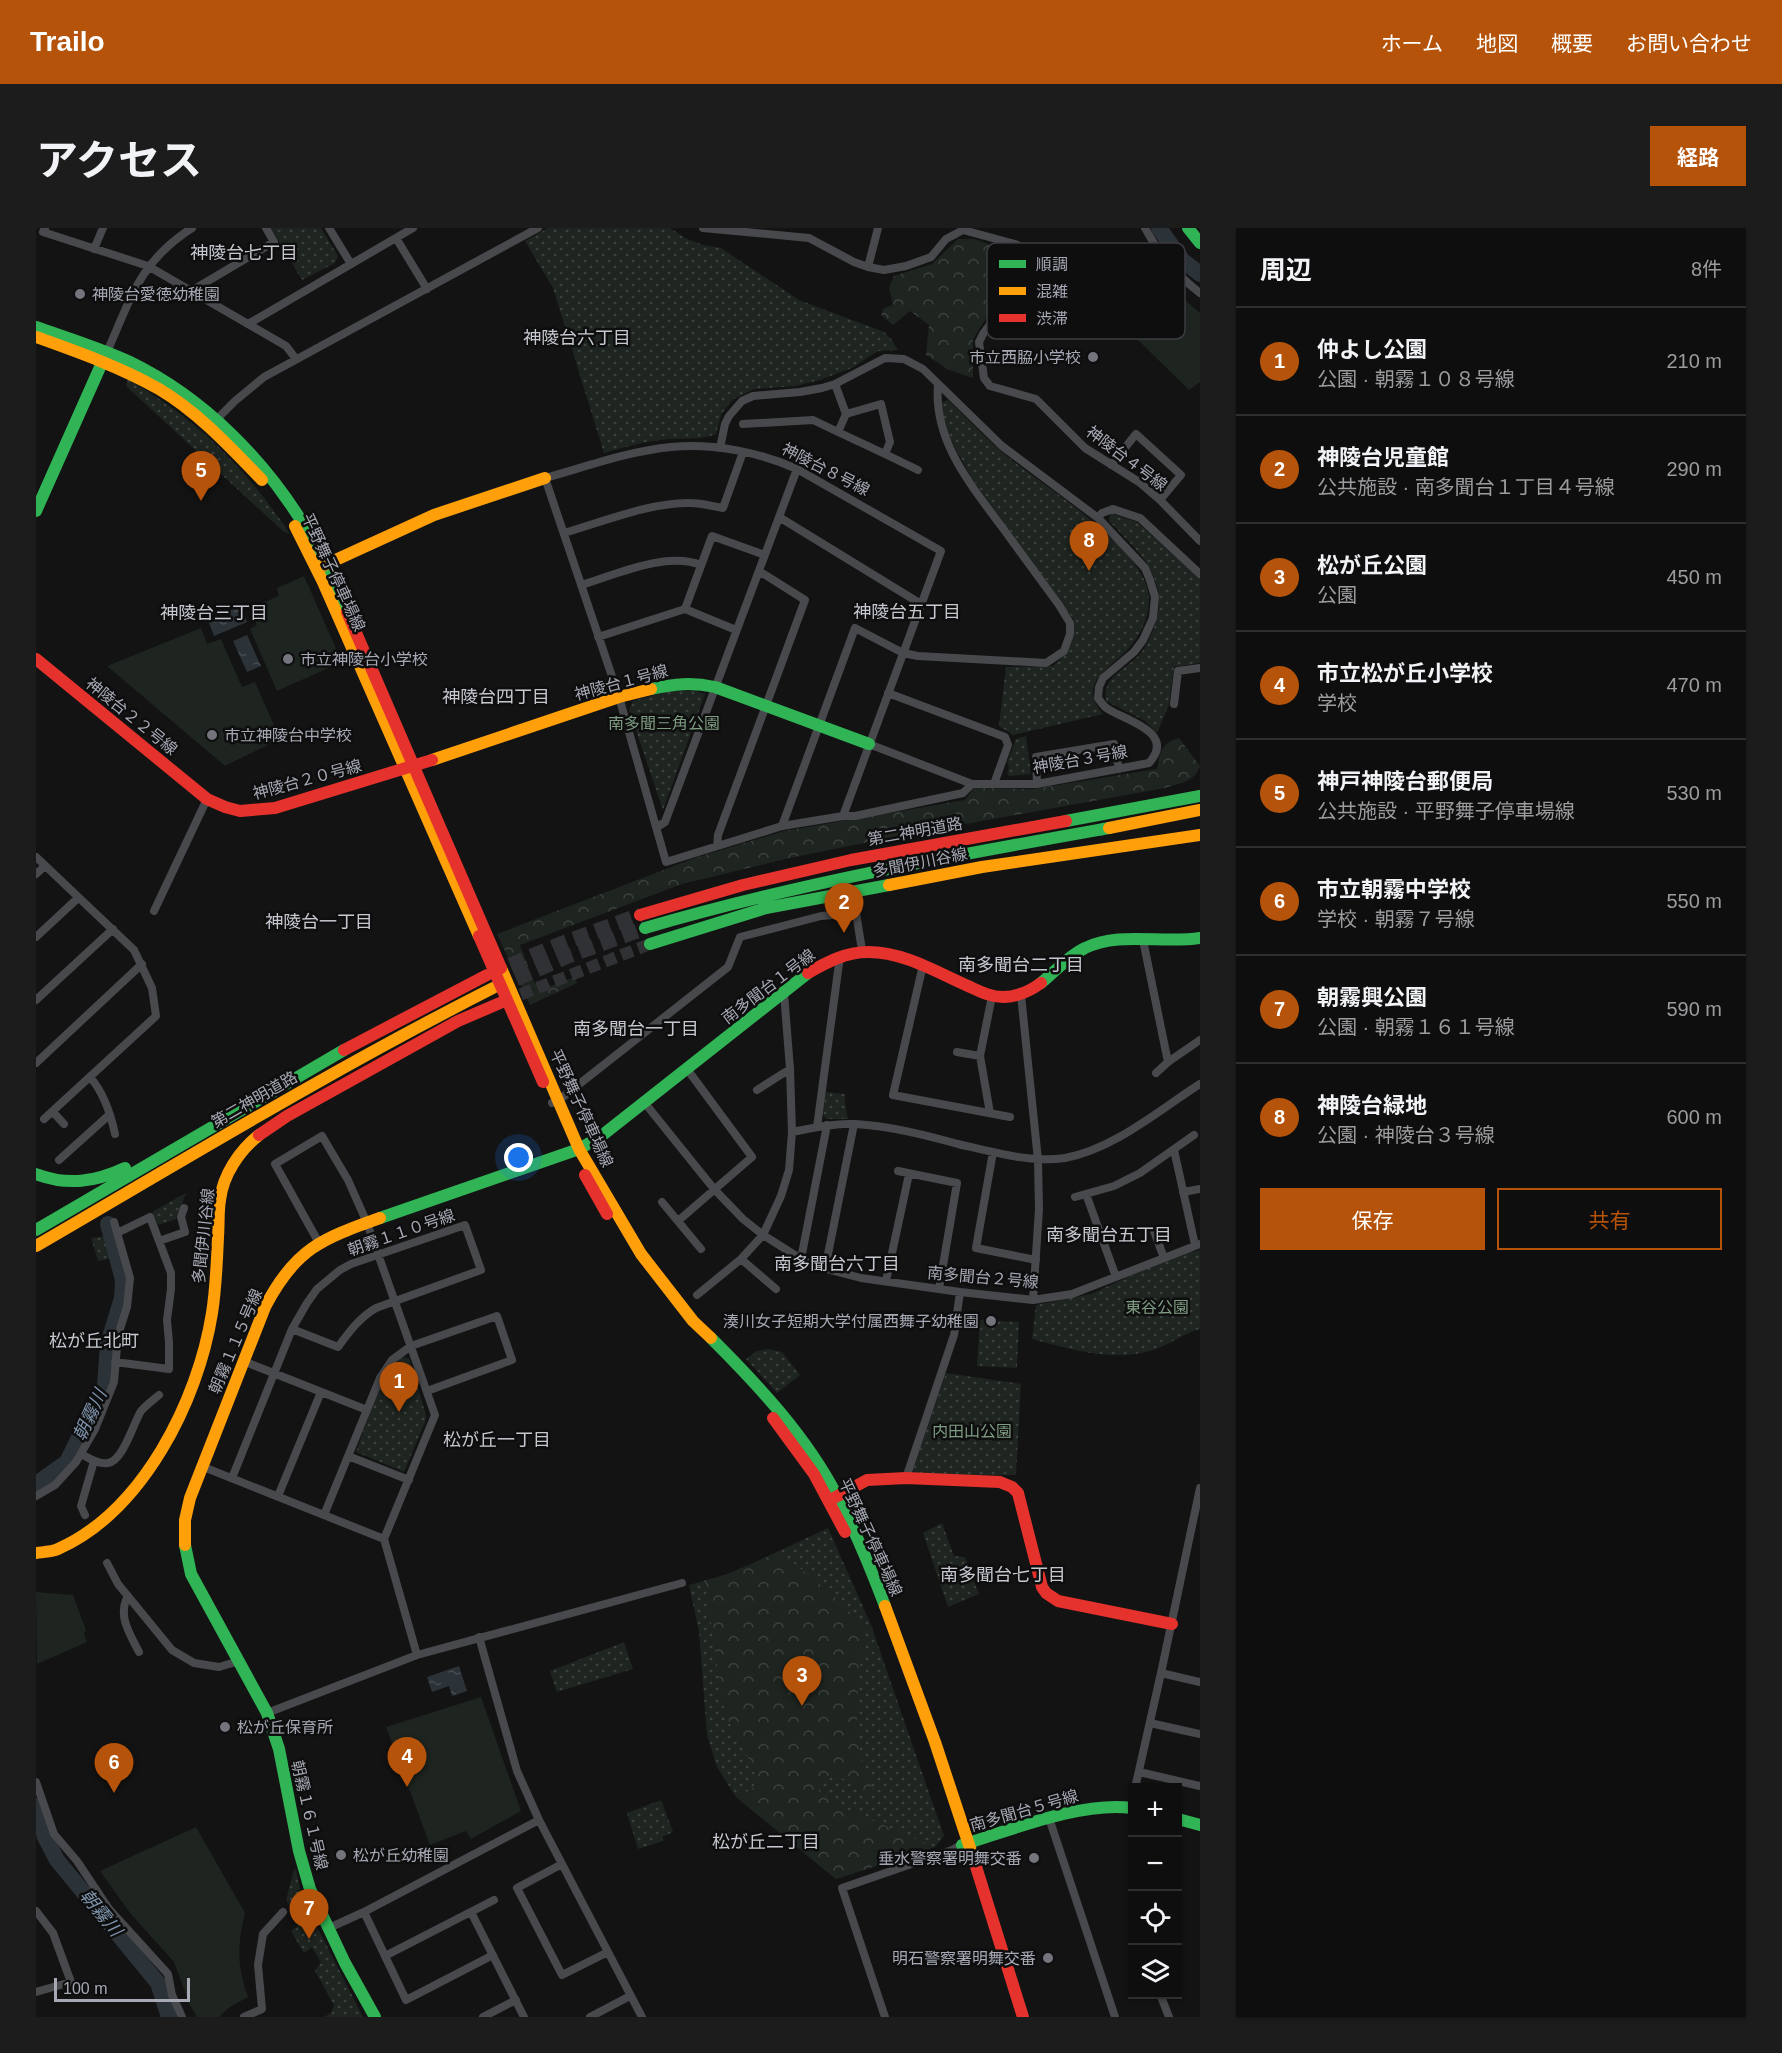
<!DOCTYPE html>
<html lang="ja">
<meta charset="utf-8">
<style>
:root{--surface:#0e0e0f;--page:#1c1c1d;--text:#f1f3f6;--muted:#9b9c9e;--line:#2e2e2f;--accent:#b45309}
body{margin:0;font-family:Helvetica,"Noto Sans JP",sans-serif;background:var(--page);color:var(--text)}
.controls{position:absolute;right:18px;bottom:18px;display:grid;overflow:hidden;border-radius:0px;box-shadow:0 2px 4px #0004}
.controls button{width:54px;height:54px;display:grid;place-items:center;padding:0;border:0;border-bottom:2px solid var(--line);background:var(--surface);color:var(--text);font:30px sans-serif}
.scale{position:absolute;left:18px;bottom:15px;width:136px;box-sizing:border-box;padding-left:6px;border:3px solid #a6a9b4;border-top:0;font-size:16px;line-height:21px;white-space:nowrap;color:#a6a9b4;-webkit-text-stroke:4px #0e0e0f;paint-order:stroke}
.you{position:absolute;left:483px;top:930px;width:21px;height:21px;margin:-15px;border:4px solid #fff;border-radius:50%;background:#1a73e8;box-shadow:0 0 0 9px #1a73e833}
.badge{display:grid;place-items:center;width:39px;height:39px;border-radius:50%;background:var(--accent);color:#fff;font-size:20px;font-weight:700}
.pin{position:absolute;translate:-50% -50px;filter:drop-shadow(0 2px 3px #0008)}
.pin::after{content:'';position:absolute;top:32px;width:21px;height:18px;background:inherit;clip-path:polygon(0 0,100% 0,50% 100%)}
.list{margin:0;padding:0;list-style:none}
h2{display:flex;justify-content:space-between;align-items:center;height:78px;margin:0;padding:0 24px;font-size:26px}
h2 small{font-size:20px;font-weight:400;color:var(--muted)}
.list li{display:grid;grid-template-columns:39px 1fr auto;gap:18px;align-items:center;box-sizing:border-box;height:108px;padding:0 24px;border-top:2px solid var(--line)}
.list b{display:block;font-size:22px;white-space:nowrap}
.list p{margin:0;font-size:20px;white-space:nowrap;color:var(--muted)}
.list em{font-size:20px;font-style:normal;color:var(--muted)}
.actions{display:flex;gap:12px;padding:18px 24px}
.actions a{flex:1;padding:14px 0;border:2px solid var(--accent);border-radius:0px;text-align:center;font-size:21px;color:var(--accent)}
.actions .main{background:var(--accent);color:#fff}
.icon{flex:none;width:33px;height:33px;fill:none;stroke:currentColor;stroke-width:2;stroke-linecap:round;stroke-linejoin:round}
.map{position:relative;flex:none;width:1164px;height:1789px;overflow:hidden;border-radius:0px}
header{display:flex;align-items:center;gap:36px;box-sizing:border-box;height:84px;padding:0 30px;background:var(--accent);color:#fff}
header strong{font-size:28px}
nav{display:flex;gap:33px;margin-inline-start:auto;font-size:21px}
.intro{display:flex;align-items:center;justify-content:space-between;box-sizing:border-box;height:144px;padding:0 36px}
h1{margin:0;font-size:42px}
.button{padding:15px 27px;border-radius:0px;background:var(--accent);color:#fff;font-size:21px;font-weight:700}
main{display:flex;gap:36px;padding:0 36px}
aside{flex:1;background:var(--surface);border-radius:0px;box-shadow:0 2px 4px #0004}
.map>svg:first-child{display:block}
.grass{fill:url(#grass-dots)}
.forest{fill:url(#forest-crowns)}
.garden{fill:#1e241f}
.water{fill:url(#water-ripples)}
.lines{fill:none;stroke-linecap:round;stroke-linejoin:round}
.river{stroke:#2b3238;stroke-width:16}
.secondary-tunnel{stroke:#303134;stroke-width:12;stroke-dasharray:12 6;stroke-linecap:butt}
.highway-tunnel{stroke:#303134;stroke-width:15;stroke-dasharray:15 8;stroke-linecap:butt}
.street{stroke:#48494c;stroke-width:8}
.fast{stroke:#30b455;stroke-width:12}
.slow{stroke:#ff9f0a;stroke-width:12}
.jam{stroke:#e5322d;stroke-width:12}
.poi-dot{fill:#73747c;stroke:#0e0e0f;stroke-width:2}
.labels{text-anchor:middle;stroke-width:5;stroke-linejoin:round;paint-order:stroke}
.poi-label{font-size:16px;fill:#a6a9b4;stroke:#0e0e0f;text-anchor:start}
.street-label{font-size:16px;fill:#a6a9b4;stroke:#0e0e0f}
.park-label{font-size:16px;fill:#7e9d82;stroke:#0e0e0f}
.neighbourhood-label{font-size:18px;fill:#c6c8d0;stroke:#0e0e0f}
.water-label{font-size:18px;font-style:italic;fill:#7f94ac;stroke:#0e0e0f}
.key{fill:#0e0e0f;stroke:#3c3c41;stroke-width:1.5}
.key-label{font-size:16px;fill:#a6a9b4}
</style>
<header>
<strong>Trailo</strong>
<nav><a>ホーム</a><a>地図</a><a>概要</a><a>お問い合わせ</a></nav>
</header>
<div class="intro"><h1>アクセス</h1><a class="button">経路</a></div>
<main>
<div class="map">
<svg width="1164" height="1789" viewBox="0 0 1164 1789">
<defs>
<pattern id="grass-dots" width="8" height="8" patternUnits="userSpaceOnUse" patternTransform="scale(1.5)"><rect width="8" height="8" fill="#1e241f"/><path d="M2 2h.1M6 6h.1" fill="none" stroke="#3c413d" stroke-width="1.8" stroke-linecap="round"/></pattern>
<pattern id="forest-crowns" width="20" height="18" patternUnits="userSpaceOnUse" patternTransform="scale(1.5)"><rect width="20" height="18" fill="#1e241f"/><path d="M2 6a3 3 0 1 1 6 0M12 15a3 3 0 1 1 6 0" fill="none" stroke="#3c413d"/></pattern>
<pattern id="water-ripples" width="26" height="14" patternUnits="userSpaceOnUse" patternTransform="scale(1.5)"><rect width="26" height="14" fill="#2b3238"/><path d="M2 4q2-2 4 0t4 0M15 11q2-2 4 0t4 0" fill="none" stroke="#474d52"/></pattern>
</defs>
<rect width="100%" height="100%" fill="#131314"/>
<path class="grass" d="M235,0H285L302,28L299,35L266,52Z
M512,0H634L649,10L667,17L685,20L763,72L848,104L855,111L862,122L842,123L816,140L784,152L759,158L718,161L696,172L685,187L680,206C664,213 642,209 624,212C605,214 586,220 568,225L517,60L489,13Z
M91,151C160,190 210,240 254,306L248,304L90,158Z
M912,172C932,191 951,212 972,229C1008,258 1103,317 1112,363C1116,384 1106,406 1092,421C1074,441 1040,455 1067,486L977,507L963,498L970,439L1017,438C1036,421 1037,417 1038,392L935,249L910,203L904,175Z
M1074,285L1101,294L1164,350V435L1138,439L1133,477L1121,505L1109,493L1070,473C1066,452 1085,443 1099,431C1109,423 1113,411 1118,400C1136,352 1103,324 1073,293Z
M658,462L669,466L627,582L593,482L597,473L632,463Z
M990,508L995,546L973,548L971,545L973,539L971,534L980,511Z
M790,864L809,866V876L812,891H790L787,886Z
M150,965L140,991L122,997L116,984Z
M72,1008L78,1030L62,1033L55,1010Z
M1164,1022V1101C1148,1105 1133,1117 1117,1122C1078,1135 1034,1121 996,1111L1000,1077L1055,1066L1134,1029Z
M944,1092L983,1094L981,1140L941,1138Z
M732,1121L746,1124L764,1147L741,1165L710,1131L721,1123Z
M366,1129L373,1130L390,1187L389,1194L368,1244L320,1224C332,1192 342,1154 366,1129Z
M910,1145L985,1156L980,1247L881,1249L877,1242Z
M906,1295L918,1328L929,1329L943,1366L912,1379L887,1305Z
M792,1300L835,1397L908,1608L899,1619L800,1651L700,1569L681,1539L671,1507L663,1404L653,1357L696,1345Z
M588,1414L597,1441L521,1464L514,1443Z
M625,1572L637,1604L626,1609L627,1613L602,1621L591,1585Z
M260,1641L265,1667L327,1789H288L295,1785L298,1777L279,1743L285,1734L276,1719L268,1725L255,1703L263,1697L250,1672L258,1642Z"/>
<path class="forest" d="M922,11H938L972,23L971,57L937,111V150L913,142L890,127L893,97L874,83L857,97L845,87L848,80L857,77L853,60L858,48L896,36Z
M1143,510L1164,538C1159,554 1144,555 1129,560L858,609L754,630L646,656L484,717L499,756L515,758L539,749L541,755L494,777L461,706L656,631L748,603L929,572L938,560L997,561L1121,541C1124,525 1125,515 1143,510Z
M742,1325L749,1328C777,1351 808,1373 830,1403C822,1442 816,1500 827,1538C830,1547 835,1556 838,1564L832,1566C818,1555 797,1540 782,1557L783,1563L800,1577L899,1619L800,1651L700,1569L716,1561L722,1549L688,1484L669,1355Z"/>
<path class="garden" d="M1101,21L1122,49L1129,44L1142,66L1164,85V154L1153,162L1054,65Z
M268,348L306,434L241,463L214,401L221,397L214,380L243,368L241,360Z
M165,400L171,416L185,411L206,459L219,454L244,511L189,538L71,438Z
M0,1364L37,1367L50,1402L48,1406L51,1414L1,1436Z
M445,1469L485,1583L435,1611L430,1603L394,1617L350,1499Z
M160,1599L209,1685C201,1718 201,1738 212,1769L194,1779L183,1789H161L154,1777L138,1734L94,1685L64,1643Z"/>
<path class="water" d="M1002,77L1025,101L1015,112L991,88Z
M204,378L211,394L178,408L172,392Z
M211,407L225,438L211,444L197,413Z
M423,1438L431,1463L416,1468L413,1458L396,1464L391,1449Z"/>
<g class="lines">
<path class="river" d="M1123,0L1146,32L1164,46
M0,1256L31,1234L69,1157L72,1116L86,1070L87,1052L72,996
M0,1578L9,1609L21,1632L122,1755L133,1789"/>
<path class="secondary-tunnel" d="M468,773L614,716"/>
<path class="highway-tunnel" d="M453,746L527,715L604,687
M459,760L532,728L609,700"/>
<path class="street" d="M9,0L7,4L112,38L250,118L260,131
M293,0L315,36
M667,0L773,10L818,34L832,39L848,42L870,38L895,29L910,11L927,2L982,17L984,27L980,62L947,106L943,114L948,150L954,158L1000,171L1049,220L1103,254L1124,272L1164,313
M1109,0C1122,25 1142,48 1164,65
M360,10L391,61
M58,21L67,0
M832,39L842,0
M155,63L238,14L230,0
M212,96L377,0
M71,124C95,70 104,33 156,0
M799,156L810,186L802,204L849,226L854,214L845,176L810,186
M177,195L199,173L228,149L502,0
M707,196L777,192L802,204
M684,220L689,196L693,188L706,173L717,168L764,164L786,160L799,156L849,130L868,131L887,141L966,218L1062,290L1109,340L1114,352L1119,369L1117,390L1107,412L1098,424L1067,450L1063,459L1062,470C1065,474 1068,479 1072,481C1088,492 1141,504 1113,535L1001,556H936L927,565L819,588H807L746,598L630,634L583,469L509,250C549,239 593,223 635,219C677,215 723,224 761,241L905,323L807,588
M849,226L882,242
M1075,237L1100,206L1145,247L1124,272
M743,289L885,376
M1062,290L1066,285L1077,281L1104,290L1164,346
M528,305C566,294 616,274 654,275C665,275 676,278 687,280L707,224
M545,357C579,347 630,323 665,337
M649,381L676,308L729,327
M562,409L649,381L700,402
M852,465L969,509L972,517L958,556
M1138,476L1142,443L1164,440
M833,516L936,556
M1001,556L1000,529L1078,516L1083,541
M746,598L819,400L867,425L882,428L1010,435L1028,423L1034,406V395L1023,377C1004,351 985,325 966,299C934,256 897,212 902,156
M621,599L629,594L761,241
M681,618L682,607L769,372L723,343
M0,629L98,722L116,760L120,788L8,891
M0,646L9,638
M118,683L171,571
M0,709L42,670
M1107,712L1132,834
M887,737L857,867L974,889
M985,767L1002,932L1003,981L997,1072
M0,772L77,701
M921,824L944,828
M0,835L106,736
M1120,845L1132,834L1164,812
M54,849C67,864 75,887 79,906
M721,862L754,841
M608,874L678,961L707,991L727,1007L765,1031L779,1038L825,1050L924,1064L997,1072L1036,1066L1164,1016
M516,875L523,872L692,739L704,709L785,688L820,685L826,722
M17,884L28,896
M954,885L944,828L956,768
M781,899L804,728
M756,904C777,900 798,895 819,896C854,898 889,907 922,916C957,924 994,935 1029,930C1078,921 1123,882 1164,856
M1138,922L1159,1017
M957,924L940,1020L1000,1032
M23,932L73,887
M862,943L921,955L903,1061
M1147,964L1164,961
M1050,966L1080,1049
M1039,969L1078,958L1104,945L1158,907
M626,974L665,1021
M642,993L716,929L651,841
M1118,1003L1128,1030
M123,1013L149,1004L145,989L148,980
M283,1015L239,936L286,908L312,952L331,995L399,1187L348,1311
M705,1031L740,1061
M765,1031L791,897
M789,1041L818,896
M850,1053L873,946
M661,1067L705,1031L727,1007L745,968L753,942L756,904L754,841L748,765
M207,1133L331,1182
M79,1134L133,1141V1114L131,1092L135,1061V1045L114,989L81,1005
M45,1226C53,1230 63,1237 72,1235C87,1233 97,1196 105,1183C110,1177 117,1172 123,1167
M312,1228L373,1252
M165,1238L348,1311L381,1427
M196,1250L256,1101L271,1075L281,1061L304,1042L315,1036L429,997L445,1042L340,1080C323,1090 313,1104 302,1119L256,1101
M870,1250L918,1107L924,1064
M0,1268L19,1257L40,1234L59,1201L78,1154L82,1107L91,1079L94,1050L78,994
M242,1268L285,1164
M49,1287L45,1278L58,1233
M288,1287L344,1150L356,1132L375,1118L461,1088L476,1132L391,1163
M71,1335L82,1356L136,1422L158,1435L183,1439L203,1433
M92,1368C81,1388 94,1406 103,1424
M1125,1445L1164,1454
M231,1485L381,1427L646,1355
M1114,1495L1164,1506
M1103,1544L1164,1558
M0,1554L18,1606L41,1633L73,1681L132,1746L136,1767L146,1789
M1099,1560L1125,1445L1164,1260
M1013,1590L1079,1789
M503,1592L606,1789
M526,1636L481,1660L526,1747L572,1724
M0,1683L17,1705L35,1754L0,1764
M328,1684L370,1772L457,1727
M435,1684L488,1789
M293,1700L328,1684L503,1592L481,1543L443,1409
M349,1728L458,1672
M1124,1766L1133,1789
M208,1789L226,1781L222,1737L227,1706L247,1684
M447,1789L480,1772
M554,1789L594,1768
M849,1789L806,1660L916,1622L925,1617"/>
<path class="fast" d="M1152,0L1164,15
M0,99C31,110 64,120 94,134C168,170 229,232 271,302C287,328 298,357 311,384
M0,283L69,128
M615,461C639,456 655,454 679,459L833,516
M1030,593L1164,568
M609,700C762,655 916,628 1073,600
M614,716L730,680L853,657
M1005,755C1020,743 1032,728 1049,720C1083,703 1126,716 1164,710
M0,946C32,958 59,954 89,940
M344,990L543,921L564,909L772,745
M0,1002L308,822
M675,1110C722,1157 770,1208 801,1268C819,1302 835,1341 849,1378
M149,1317L155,1346L231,1485L243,1521L263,1623L274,1661L309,1735L339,1789
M1142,1591L1164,1597
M926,1617C975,1602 1046,1573 1096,1580"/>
<path class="slow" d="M0,109C42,124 84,139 123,161C162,184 194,219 226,252
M259,298L287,354L443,708
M282,340L398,287L509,250
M396,532L583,469L615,461
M1073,600L1164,582
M853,657L946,639L1164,607
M465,740L543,921L605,1026L657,1093L675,1110
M0,1018C151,930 301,839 457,760
M149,1317V1292L154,1270L229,1079C259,1021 285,1011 344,990
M0,1325C7,1324 15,1324 22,1321C107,1283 162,1173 176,1085C180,1060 181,1034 182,1009C183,996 182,984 184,972C187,947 203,923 223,907
M849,1378L899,1514L937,1629"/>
<path class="jam" d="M311,384L465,740
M0,431L171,571L189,579L204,583L239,580L396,532
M604,687L707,657L815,632L1030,593
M443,708L507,854
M772,745C791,734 810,724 832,724C868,724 900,744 932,758C943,763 954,769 967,769C981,769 994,763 1005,755
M308,822L451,747
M223,907L251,888L422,793L464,775
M549,947L571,986
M737,1190L778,1246L809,1304
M796,1271L831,1252L870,1250L964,1254L976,1259L982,1265L1006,1359L1010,1365L1022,1373L1136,1396
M937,1629L987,1789"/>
</g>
<g class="poi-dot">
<circle cx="44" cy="66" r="6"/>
<circle cx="1057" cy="129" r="6"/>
<circle cx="252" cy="431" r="6"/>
<circle cx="176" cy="507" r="6"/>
<circle cx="955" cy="1093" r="6"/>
<circle cx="189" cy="1499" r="6"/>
<circle cx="305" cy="1627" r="6"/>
<circle cx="998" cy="1630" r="6"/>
<circle cx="1012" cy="1730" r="6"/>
</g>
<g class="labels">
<g class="poi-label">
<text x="56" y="72">神陵台愛徳幼稚園</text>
<text x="1045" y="135" text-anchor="end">市立西脇小学校</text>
<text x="264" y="437">市立神陵台小学校</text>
<text x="188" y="513">市立神陵台中学校</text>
<text x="943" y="1099" text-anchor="end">湊川女子短期大学付属西舞子幼稚園</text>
<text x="201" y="1505">松が丘保育所</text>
<text x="317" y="1633">松が丘幼稚園</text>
<text x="986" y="1636" text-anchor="end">垂水警察署明舞交番</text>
<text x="1000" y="1736" text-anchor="end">明石警察署明舞交番</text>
</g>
<g class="street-label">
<text transform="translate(1091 230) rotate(37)" y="6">神陵台４号線</text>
<text transform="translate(790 241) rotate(27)" y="6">神陵台８号線</text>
<text transform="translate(298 344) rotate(65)" y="6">平野舞子停車場線</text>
<text transform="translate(585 454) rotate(-15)" y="6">神陵台１号線</text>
<text transform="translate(96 488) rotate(39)" y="6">神陵台２２号線</text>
<text transform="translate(1044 531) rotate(-10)" y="6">神陵台３号線</text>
<text transform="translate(271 551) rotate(-15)" y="6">神陵台２０号線</text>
<text transform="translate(879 603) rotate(-10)" y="6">第二神明道路</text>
<text transform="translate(884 634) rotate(-11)" y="6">多聞伊川谷線</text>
<text transform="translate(732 758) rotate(-37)" y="6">南多聞台１号線</text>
<text transform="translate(218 871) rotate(-30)" y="6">第二神明道路</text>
<text transform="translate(546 880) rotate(65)" y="6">平野舞子停車場線</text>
<text transform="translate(365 1004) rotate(-19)" y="6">朝霧１１０号線</text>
<text transform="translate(167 1008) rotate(-84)" y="6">多聞伊川谷線</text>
<text transform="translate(947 1049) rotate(5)" y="6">南多聞台２号線</text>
<text transform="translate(199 1113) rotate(-67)" y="6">朝霧１１５号線</text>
<text transform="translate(835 1309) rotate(65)" y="6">平野舞子停車場線</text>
<text transform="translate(988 1582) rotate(-16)" y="6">南多聞台５号線</text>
<text transform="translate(274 1587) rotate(77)" y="6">朝霧１６１号線</text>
</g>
<g class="park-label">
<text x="628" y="501">南多聞三角公園</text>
<text x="1121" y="1085">東谷公園</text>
<text x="936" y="1209">内田山公園</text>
</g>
<g class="neighbourhood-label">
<text x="208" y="31">神陵台七丁目</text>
<text x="541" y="116">神陵台六丁目</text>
<text x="871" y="390">神陵台五丁目</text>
<text x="178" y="391">神陵台三丁目</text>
<text x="460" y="475">神陵台四丁目</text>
<text x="283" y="700">神陵台一丁目</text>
<text x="985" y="743">南多聞台二丁目</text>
<text x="600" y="807">南多聞台一丁目</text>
<text x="1073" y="1013">南多聞台五丁目</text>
<text x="801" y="1042">南多聞台六丁目</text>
<text x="58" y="1119">松が丘北町</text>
<text x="461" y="1218">松が丘一丁目</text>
<text x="967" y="1353">南多聞台七丁目</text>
<text x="730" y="1620">松が丘二丁目</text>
</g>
<g class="water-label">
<text transform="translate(54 1187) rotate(-65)" y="6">朝霧川</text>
<text transform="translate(65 1685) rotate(51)" y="6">朝霧川</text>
</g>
</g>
<rect x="951" y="15" width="198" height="96" rx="9" class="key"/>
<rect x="963" y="32" width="27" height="8" fill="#30b455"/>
<rect x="963" y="59" width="27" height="8" fill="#ff9f0a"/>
<rect x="963" y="86" width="27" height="8" fill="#e5322d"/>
<g class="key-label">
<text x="1000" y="42">順調</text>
<text x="1000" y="69">混雑</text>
<text x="1000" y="96">渋滞</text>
</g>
</svg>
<div class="controls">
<button>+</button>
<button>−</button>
<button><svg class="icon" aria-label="locate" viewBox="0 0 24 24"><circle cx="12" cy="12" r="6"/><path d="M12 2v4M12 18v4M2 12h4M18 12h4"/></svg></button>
<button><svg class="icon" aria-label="layers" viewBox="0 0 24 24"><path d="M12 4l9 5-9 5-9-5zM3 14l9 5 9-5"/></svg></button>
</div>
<div class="scale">100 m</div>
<div class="you"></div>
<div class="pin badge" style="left:363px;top:1184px">1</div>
<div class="pin badge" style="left:808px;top:705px">2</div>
<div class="pin badge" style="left:766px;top:1478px">3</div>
<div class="pin badge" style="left:371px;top:1559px">4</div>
<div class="pin badge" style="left:165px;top:273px">5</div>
<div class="pin badge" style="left:78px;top:1565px">6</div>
<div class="pin badge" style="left:273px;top:1711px">7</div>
<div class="pin badge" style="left:1053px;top:343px">8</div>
</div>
<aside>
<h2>周辺<small>8件</small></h2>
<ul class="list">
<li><span class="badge">1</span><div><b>仲よし公園</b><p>公園 · 朝霧１０８号線</p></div><em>210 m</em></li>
<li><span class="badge">2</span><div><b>神陵台児童館</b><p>公共施設 · 南多聞台１丁目４号線</p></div><em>290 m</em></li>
<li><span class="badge">3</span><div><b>松が丘公園</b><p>公園</p></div><em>450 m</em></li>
<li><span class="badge">4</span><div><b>市立松が丘小学校</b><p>学校</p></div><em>470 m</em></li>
<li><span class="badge">5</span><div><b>神戸神陵台郵便局</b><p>公共施設 · 平野舞子停車場線</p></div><em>530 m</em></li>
<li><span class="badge">6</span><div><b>市立朝霧中学校</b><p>学校 · 朝霧７号線</p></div><em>550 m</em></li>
<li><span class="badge">7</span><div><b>朝霧興公園</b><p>公園 · 朝霧１６１号線</p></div><em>590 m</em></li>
<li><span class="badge">8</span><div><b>神陵台緑地</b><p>公園 · 神陵台３号線</p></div><em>600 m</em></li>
</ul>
<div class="actions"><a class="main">保存</a><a>共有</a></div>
</aside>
</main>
